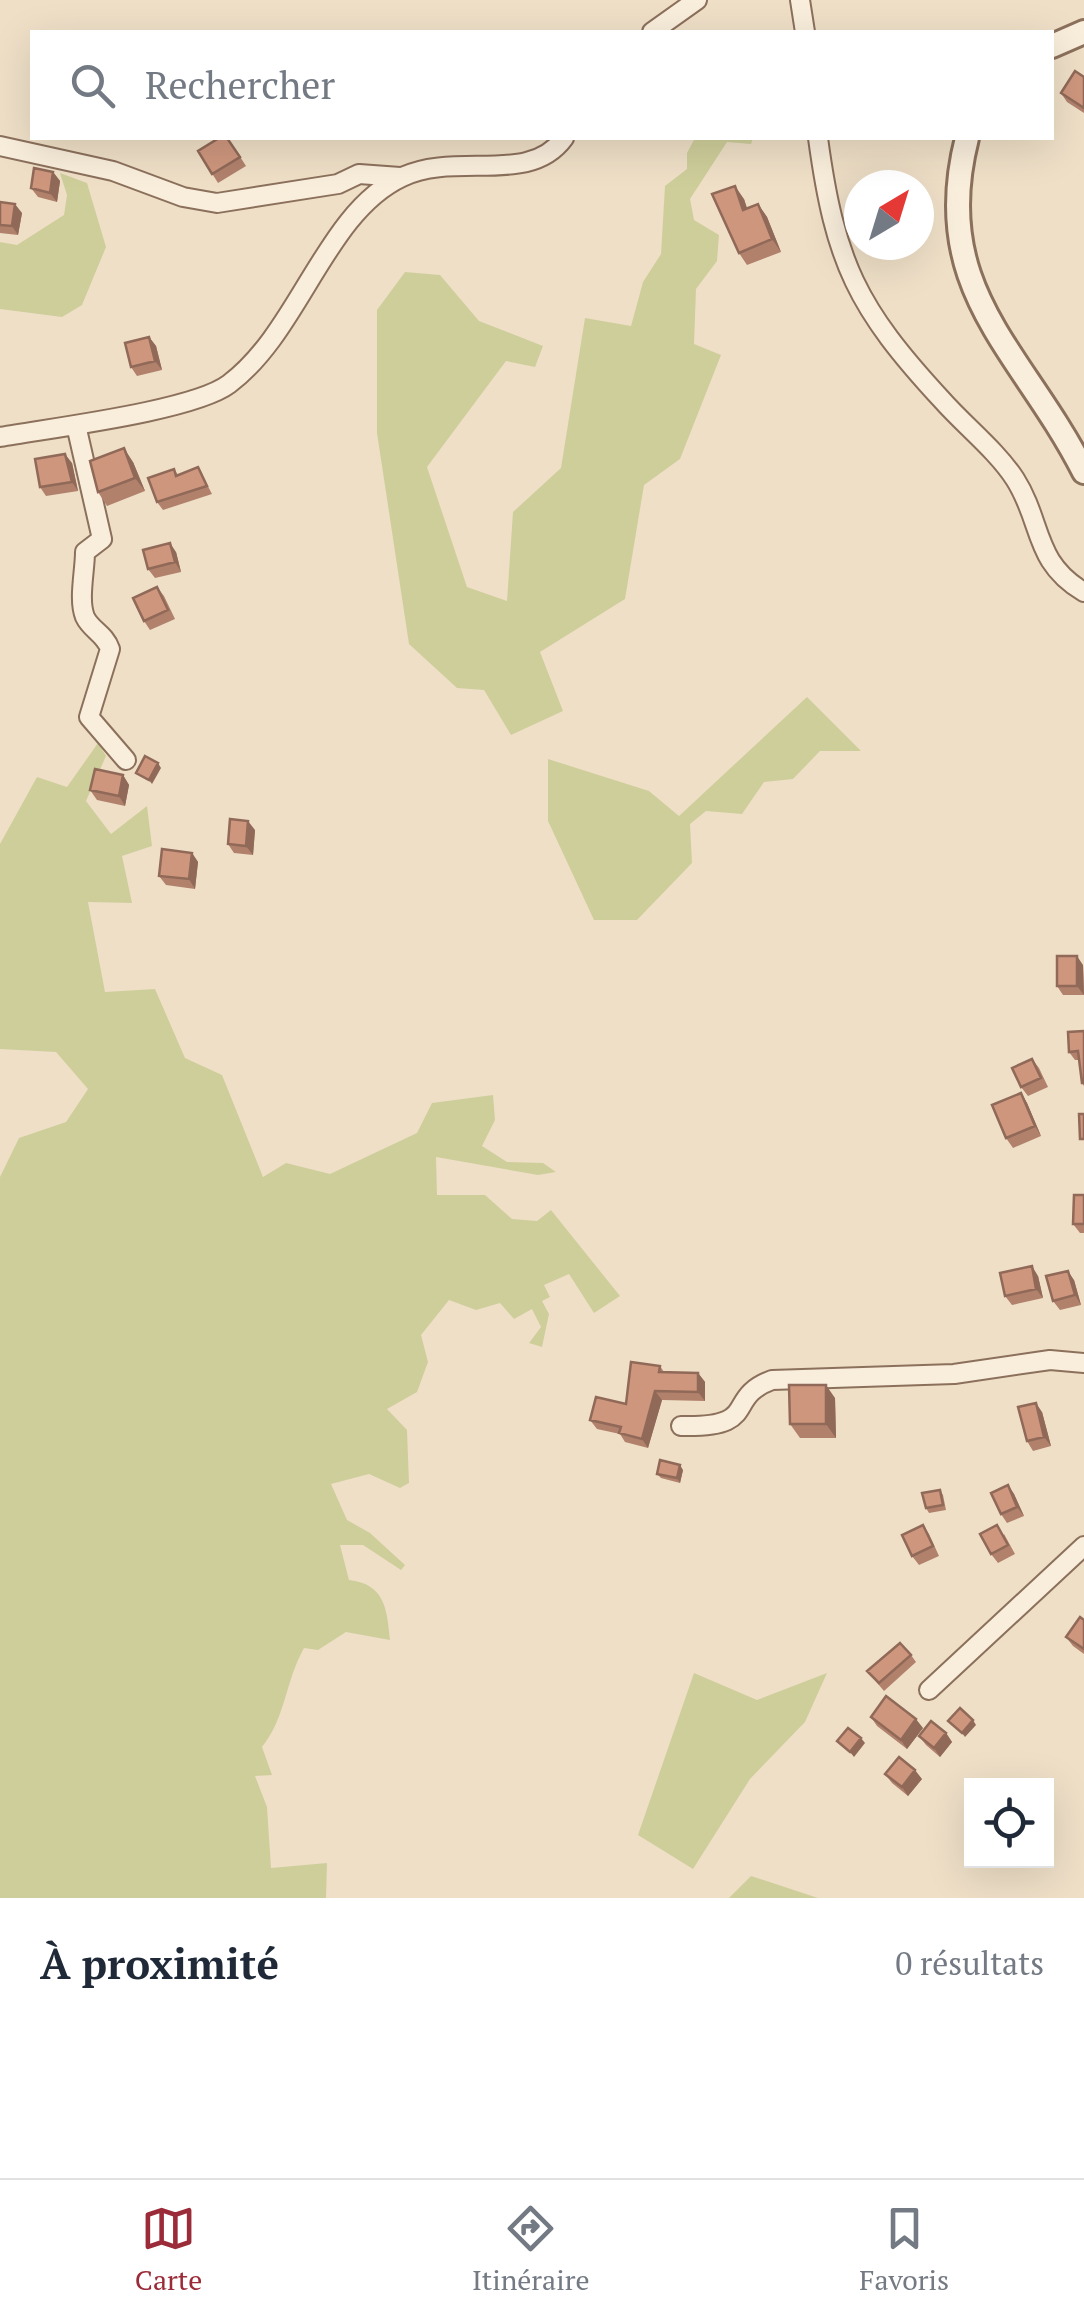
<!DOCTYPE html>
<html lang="fr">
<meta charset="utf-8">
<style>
:root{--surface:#fff;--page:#f6f6f7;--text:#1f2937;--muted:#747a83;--line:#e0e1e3;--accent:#9b2b38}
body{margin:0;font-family:"PT Serif",serif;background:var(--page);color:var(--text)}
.controls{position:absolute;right:30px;bottom:30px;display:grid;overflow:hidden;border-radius:0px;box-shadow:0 10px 40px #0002}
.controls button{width:90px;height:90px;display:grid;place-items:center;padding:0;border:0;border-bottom:2px solid var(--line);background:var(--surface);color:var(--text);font:50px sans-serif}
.compass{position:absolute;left:844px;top:170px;width:90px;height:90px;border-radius:50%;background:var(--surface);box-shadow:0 10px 40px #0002;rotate:38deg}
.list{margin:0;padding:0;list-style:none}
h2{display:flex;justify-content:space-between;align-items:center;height:130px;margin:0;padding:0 40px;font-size:42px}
h2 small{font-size:32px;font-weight:400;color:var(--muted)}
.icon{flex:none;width:55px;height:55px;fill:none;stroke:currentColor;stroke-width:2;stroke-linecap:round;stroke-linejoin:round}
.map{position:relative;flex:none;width:1084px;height:1898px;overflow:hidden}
.search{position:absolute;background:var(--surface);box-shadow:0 10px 40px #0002;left:30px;right:30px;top:30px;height:110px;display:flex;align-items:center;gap:25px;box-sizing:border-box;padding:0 35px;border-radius:0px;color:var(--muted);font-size:38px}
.sheet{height:280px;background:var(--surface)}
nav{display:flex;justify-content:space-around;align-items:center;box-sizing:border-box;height:140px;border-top:2px solid var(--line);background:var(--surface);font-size:28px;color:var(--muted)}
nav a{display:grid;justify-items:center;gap:5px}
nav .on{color:var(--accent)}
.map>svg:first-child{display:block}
.green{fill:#cece9b}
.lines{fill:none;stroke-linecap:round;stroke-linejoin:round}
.minor-casing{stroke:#8b705c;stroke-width:22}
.tertiary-casing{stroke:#8b705c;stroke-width:28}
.minor{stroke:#f9eddb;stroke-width:18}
.tertiary{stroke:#f9eddb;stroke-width:22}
.wall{fill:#b1816c}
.shaded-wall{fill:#906958}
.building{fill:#ce967d;stroke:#906958;stroke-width:2.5}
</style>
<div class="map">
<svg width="1084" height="1898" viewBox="0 0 1084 1898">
<rect width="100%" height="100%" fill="#efdfc7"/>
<path class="green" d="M695,138H753L751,144L727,142L690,199L694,220L719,235L717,261L696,289L694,344L721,355L680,459L644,485L625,599L540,652L563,711L511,735L484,690L457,688L409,644L377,433V310L405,272L440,275L479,321L543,346L535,367L506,361L427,467L467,587L507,601L513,512L561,468L585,318L631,326L643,282L661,254L665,186L687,169V153Z
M60,173L87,183L106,247L82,305L62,317L0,309V242L17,245L64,215L67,195Z
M807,697L861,751H820L793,779L764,782L742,814L706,811L690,824L692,863L637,920H594L548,821V759L649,791L679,816Z
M98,743L106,756L86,801L111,834L147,806L152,846L122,856L132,903L88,902L105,992L155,989L185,1058L222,1075L263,1177L286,1163L330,1174L417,1133L432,1103L493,1095L495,1120L482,1146L507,1162L543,1163L556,1172L538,1175L436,1157L437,1195H485L512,1219L537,1221L551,1210L620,1296L594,1313L569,1274L544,1285L550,1297L542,1301L549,1314L542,1347L529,1343L541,1327L532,1309L514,1319L500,1303L476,1310L449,1300L421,1335L428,1362L417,1392L387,1409L407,1430L409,1483L400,1488L369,1474L331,1484L347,1520L370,1533L405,1565L401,1570L363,1545H340L349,1580C385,1584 387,1609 390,1640L346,1632L318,1650L304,1648C285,1682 286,1717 262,1747L272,1775L255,1776L267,1807L271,1868L327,1863L326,1898H0V1177L19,1138L66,1122L88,1089L56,1052L0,1049V844L37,777L67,787Z
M694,1673L757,1700L827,1673L805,1722L750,1779L693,1869L638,1835Z
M751,1876L818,1898H729Z"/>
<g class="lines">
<defs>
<path id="minor" d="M800,0L805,32
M652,32L697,0
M818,138C835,263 857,308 942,400C965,426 996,450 1015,479C1043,523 1033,562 1084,592
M0,146L113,171L183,197L217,203L338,184L359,174L400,177
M76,425L102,539L85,552C85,571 78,600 85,617C91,630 105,634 110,649L89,717L126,760
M0,437C50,428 193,411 229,384C300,331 325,213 402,177C457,151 529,186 564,138
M681,1426C762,1428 723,1398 772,1380L954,1374L1050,1360L1084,1363
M929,1690L1084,1546"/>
<path id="tertiary" d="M1052,46L1084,32
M967,138C928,290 1022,350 1084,472"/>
</defs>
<use href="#minor" class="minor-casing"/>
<use href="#tertiary" class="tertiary-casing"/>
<use href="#minor" class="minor"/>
<use href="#tertiary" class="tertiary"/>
</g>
<path class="wall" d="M1084,77V113L1067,102L1061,93Z
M228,138L246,166L218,183L198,151Z
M53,172L60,181L57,202L38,197L31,188Z
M744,199L747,209L758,204L767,217L781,252L747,265L739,253Z
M0,202L22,213L18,235L0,233Z
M149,337L156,346L162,370L137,376L131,367Z
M133,462L145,491L107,506L98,492Z
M72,463L78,491L46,496L40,487Z
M198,467L212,494L163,510L157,502L174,469L178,475Z
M176,552L181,572L155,578L148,569Z
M157,587L164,596L175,619L150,630L144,621Z
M123,775L129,785L125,806L97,800L90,790Z
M255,830L253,855L234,853L228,844Z
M192,853L198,862L195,889L166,885L159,876Z
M1083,965L1084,995H1063L1057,986Z
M1084,1031V1086L1082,1083L1079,1060H1075L1069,1052Z
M1032,1059L1039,1068L1048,1087L1028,1096L1021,1087Z
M1021,1093L1027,1103L1041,1136L1013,1148L1006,1138Z
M1084,1195V1233H1080L1073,1224Z
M1038,1276L1043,1298L1012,1305L1005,1296Z
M1074,1280L1081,1305L1060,1310L1053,1301Z
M660,1366L664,1372L698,1373L705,1382V1401L662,1400L648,1448L625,1442L620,1434L597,1429L590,1420L626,1404Z
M835,1398L836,1438H800L790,1424Z
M1042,1412L1051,1446L1033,1451L1027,1441Z
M683,1470L680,1483L661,1478L657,1474Z
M1008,1485L1014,1494L1024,1516L1007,1523L1001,1514Z
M940,1490L943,1495L946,1510L929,1513L926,1508Z
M923,1525L929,1534L939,1556L919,1565L912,1556Z
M1004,1534L1015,1554L998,1563L991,1554Z
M1084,1620V1654L1073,1646L1066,1637Z
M911,1655L916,1662L884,1691L867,1671Z
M871,1717L923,1728L907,1749L877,1726Z
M946,1733L952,1742L940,1757L926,1745L919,1736Z
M885,1774L922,1779L908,1796L892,1783Z"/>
<path class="shaded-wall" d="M53,172L60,181L57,202L50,193Z
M735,186L744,199L752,223L743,210Z
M15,204L22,213L18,235L12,226Z
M758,204L767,217L781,252L772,239Z
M149,337L156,346L162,370L155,361Z
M124,448L133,462L145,491L135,478Z
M65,454L72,463L78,491L72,482Z
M170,543L176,552L181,572L175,562Z
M158,763L161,768L152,784L149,780Z
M123,775L129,785L125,806L119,796Z
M248,821L255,830L253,855L246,846Z
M192,853L198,862L195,889L189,879Z
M1077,956L1083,965L1084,995L1077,986Z
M1021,1093L1027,1103L1041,1136L1035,1126Z
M1032,1266L1038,1276L1043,1298L1036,1289Z
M1068,1271L1074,1280L1081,1305L1075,1295Z
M698,1373L705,1382V1401L698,1392Z
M826,1385L835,1398L836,1438L826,1424Z
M655,1391L662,1400L648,1448L642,1439Z
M1036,1403L1042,1412L1051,1446L1044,1437Z
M680,1465L683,1470L680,1483L677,1478Z
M1008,1485L1014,1494L1024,1516L1017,1507Z
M916,1719L923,1728L907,1749L901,1740Z
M973,1720L976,1725L965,1737L962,1733Z
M946,1733L952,1742L940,1757L934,1748Z
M861,1738L865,1743L854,1757L850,1752Z
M915,1770L922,1779L908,1796L902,1787Z"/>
<path class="building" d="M1075,71L1084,77V108L1061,93Z
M219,138H227L240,157L212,174L198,151Z
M34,168L53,172L50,193L31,188Z
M735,186L743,210L758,204L772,239L739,253L712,194Z
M0,202L15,204L12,226L0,225Z
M149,337L155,361L131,367L125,343Z
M124,448L135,478L98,492L90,461Z
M65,454L72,482L40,487L35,459Z
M198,467L207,486L157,502L148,478L174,469L176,476Z
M170,543L175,562L148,569L143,550Z
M157,587L168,610L144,621L133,598Z
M145,756L158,763L149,780L136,773Z
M95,769L123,775L119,796L90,790Z
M230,819L248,821L246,846L228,844Z
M162,849L192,853L189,879L159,876Z
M1057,956H1077V986H1057Z
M1084,1031V1083H1082L1078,1051L1069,1052L1068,1032Z
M1032,1059L1041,1078L1021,1087L1012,1068Z
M1021,1093L1035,1126L1006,1138L992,1105Z
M1079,1114H1084V1139H1080Z
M1074,1195H1084V1224H1073Z
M1032,1266L1036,1289L1005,1296L1000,1273Z
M1068,1271L1075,1295L1053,1301L1046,1276Z
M631,1362L660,1366L659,1372L698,1373V1392L655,1391L642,1439L619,1433L621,1427L590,1420L596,1397L626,1404Z
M789,1385H826V1424H790Z
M1036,1403L1044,1437L1027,1441L1018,1407Z
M660,1460L680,1465L677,1478L657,1474Z
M1008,1485L1017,1507L1001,1514L991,1493Z
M940,1490L943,1505L926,1508L922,1493Z
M923,1525L933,1546L912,1556L902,1535Z
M997,1525L1008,1545L991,1554L980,1534Z
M1080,1617L1084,1620V1649L1066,1637Z
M900,1643L911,1655L879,1683L867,1671Z
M886,1696L916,1719L901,1740L871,1717Z
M960,1708L973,1720L962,1733L948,1721Z
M931,1721L946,1733L934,1748L919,1736Z
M848,1728L861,1738L850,1752L837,1741Z
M899,1757L915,1770L902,1787L885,1774Z"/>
</svg>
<div class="controls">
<button><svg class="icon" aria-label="locate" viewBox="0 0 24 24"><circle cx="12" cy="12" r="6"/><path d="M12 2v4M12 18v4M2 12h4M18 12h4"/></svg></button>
</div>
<svg class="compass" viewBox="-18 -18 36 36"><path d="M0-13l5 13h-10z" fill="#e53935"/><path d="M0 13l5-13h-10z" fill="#747a83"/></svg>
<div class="search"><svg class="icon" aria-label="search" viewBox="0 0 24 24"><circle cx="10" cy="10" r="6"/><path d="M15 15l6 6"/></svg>Rechercher</div>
</div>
<section class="sheet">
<h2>À proximité<small>0 résultats</small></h2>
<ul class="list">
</ul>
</section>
<nav>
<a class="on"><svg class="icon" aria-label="map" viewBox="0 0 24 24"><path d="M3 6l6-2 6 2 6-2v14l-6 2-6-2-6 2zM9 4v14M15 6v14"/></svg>Carte</a>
<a><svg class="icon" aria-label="directions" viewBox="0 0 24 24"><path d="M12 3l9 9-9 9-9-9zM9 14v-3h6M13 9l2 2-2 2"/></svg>Itinéraire</a>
<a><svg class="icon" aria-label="saved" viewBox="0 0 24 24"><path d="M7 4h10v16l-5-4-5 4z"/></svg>Favoris</a>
</nav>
